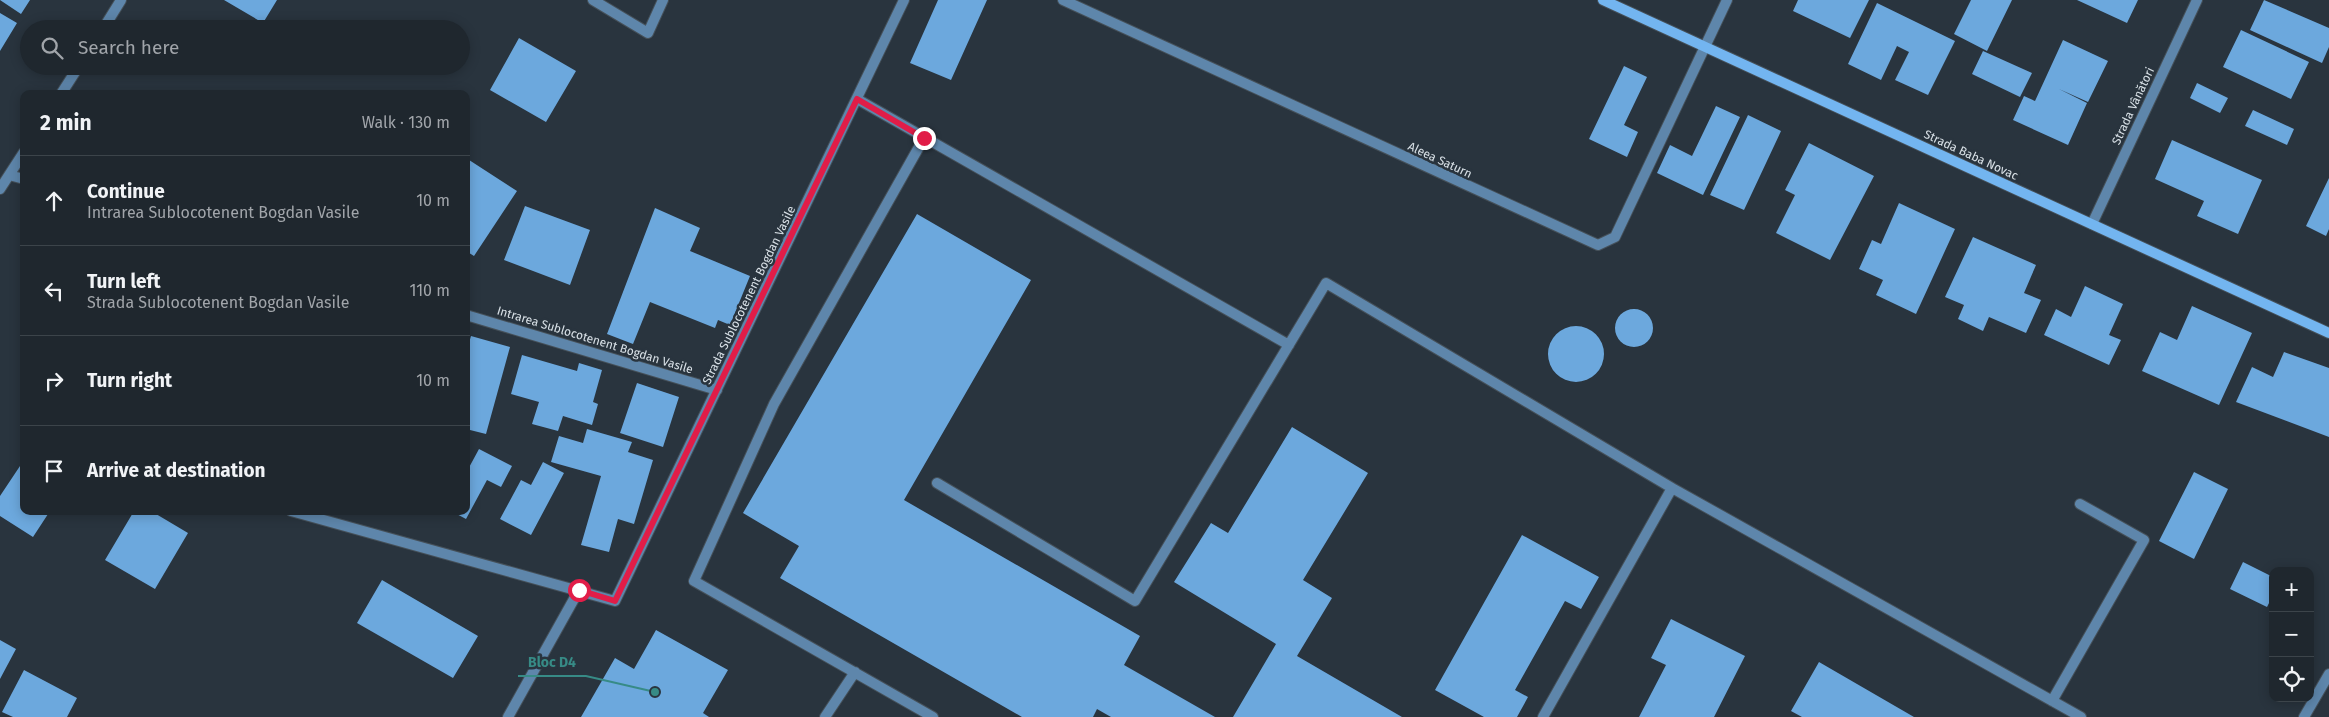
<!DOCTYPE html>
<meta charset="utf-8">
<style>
:root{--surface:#1f272e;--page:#2c333a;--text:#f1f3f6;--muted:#a1a5aa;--line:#3c444a}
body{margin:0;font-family:"Fira Sans",sans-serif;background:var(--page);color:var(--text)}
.controls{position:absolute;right:15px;bottom:15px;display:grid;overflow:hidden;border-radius:10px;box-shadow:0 2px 12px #0003}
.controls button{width:45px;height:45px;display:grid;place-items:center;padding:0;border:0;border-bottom:1px solid var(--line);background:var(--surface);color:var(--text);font:25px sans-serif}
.stop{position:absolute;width:15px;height:15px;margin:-11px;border:4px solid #e11d48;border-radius:50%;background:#fff}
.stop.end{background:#e11d48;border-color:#fff;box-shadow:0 1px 5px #0008}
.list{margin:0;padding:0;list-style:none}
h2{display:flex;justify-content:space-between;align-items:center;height:65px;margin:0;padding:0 20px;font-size:21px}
h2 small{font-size:16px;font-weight:400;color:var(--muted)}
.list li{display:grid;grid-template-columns:32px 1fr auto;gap:15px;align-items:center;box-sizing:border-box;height:90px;padding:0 20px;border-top:1px solid var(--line)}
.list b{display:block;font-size:19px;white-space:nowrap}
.list p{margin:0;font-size:16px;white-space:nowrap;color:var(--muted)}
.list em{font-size:16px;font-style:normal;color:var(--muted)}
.icon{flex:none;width:28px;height:28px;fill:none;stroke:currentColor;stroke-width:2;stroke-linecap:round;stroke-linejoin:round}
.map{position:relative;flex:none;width:2329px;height:717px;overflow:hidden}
.search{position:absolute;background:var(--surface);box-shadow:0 2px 12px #0003;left:20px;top:20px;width:450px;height:55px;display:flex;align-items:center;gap:12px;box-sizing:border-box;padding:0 18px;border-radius:28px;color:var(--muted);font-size:19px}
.panel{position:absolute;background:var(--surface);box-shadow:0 2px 12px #0003;left:20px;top:90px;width:450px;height:425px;border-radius:10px}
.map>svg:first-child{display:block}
.building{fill:#6ca8dd}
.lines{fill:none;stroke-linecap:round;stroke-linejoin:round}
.lane-casing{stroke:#455059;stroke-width:12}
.street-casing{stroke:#455059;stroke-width:12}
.secondary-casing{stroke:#455059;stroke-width:12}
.lane{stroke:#5e86ab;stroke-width:10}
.street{stroke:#5e86ab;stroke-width:10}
.secondary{stroke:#73b5f0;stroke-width:10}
.route{stroke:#e11d48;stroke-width:6}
.labels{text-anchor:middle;stroke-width:5;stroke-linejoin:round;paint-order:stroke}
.street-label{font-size:12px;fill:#d9e1e7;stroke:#29343e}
.leader{fill:none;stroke:#378b86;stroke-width:2}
.callout-dot{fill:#378b86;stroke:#29343e;stroke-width:2}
.callout-label{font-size:14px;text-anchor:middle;font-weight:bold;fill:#378b86;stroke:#29343e;stroke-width:5;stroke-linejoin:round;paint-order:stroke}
</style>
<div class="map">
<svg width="2329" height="717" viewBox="0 0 2329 717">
<rect width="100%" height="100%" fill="#29343e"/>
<path class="building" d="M0,0H30L21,14Z
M224,0H277L263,23Z
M938,0H987L951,80L910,63Z
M1798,0H1869L1850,38L1793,11Z
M1971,0H2012L1987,51L1954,34Z
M2077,0H2138L2127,23Z
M2264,0L2329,28V47L2322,63L2250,30Z
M1877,3L1955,41L1928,95L1895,80L1909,52L1897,46L1881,80L1848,64Z
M0,13L17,23L0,51Z
M2241,30L2309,62L2291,99L2223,67Z
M519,38L576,71L546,122L490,90Z
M2063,40L2108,61L2088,102L2059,89L2087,103L2068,145L2013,120L2024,96L2035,101Z
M1983,51L2032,73L2020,97L1972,74Z
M1624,66L1647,77L1624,125L1638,132L1627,157L1589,139Z
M2197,83L2228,98L2220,113L2190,98Z
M1716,106L1740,117L1703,195L1657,173L1670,145L1692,156Z
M2253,110L2294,129L2287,145L2245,126Z
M1748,115L1781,131L1744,210L1710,195Z
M2172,140L2262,180L2238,234L2197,216L2204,201L2155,179Z
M1809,143L1874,176L1830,260L1776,233L1795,195L1785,190Z
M466,158L517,191L474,256L466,251Z
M2329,178V229L2326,236L2306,226Z
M1899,203L1955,229L1916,314L1876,295L1883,280L1859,269L1872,240L1881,244Z
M525,206L590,230L570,285L504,260Z
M655,208L700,228L690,251L750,276L730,325L718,320L715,328L650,302L633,344L607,334Z
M917,214L1031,280L904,500L1140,636L1124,665L1215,717H1111L1097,709L1093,717H1022L780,578L799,546L743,513Z
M1973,237L2036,265L2024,293L2041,300L2026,333L1989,317L1983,331L1958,319L1964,305L1945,297Z
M2085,286L2123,304L2109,335L2121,340L2109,365L2044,335L2056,309L2071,317Z
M2192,306L2252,333L2219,405L2142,371L2160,332L2177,340Z
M1615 328a19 19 0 1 1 38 0a19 19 0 1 1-38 0Z
M1548 354a28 28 0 1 1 56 0a28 28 0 1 1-56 0Z
M471,336L510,347L486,434L466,429V353Z
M2284,352L2329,368V437L2236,402L2252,367L2273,377Z
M522,355L577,371L579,363L602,370L593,402L598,404L592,425L563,416L558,431L532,424L539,402L511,394Z
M637,383L679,397L663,447L620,433Z
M1292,427L1368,473L1303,580L1332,598L1297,656L1402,717H1233L1276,644L1174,582L1211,523L1228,533Z
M587,429L632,442L628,452L653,460L634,524L618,519L609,552L581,545L601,476L551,462L559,436L583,443Z
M479,449L512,466L501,487L487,480L466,519L451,511H466V473Z
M24,460V511H50L33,537L0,516V496Z
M543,462L564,473L531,535L500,519L521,480L531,485Z
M2194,472L2228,489L2194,559L2159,541Z
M134,511H151L188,533L155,589L105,560Z
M1522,535L1599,577L1581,609L1565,601L1515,690L1528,697L1517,717H1484L1435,690Z
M2243,562L2273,577V595L2267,607L2230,589Z
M382,580L478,636L453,678L357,623Z
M1671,619L1745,656L1714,717H1639L1666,665L1651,658Z
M656,630L728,670L703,713L709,717H581L615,658L634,669Z
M0,640L16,649L0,679Z
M1819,662L1914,717H1802L1791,711Z
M24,670L77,698L67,717H13L2,712Z"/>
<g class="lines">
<defs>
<path id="lane" d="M857,99L1289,345
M924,138L774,404L694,581L933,717
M937,483L1135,601L1326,283L1672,488
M2052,701L2144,540L2080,504
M825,717L855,672
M1543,717L1672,488L2081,717
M2304,717L2329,674"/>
<path id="street" d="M593,0L648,33L663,0
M1063,0L1598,245L1615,237L1727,0
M103,29L121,0
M61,94L79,66
M9,175L24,179
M0,189L24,152
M2092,224L2197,0
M466,315L717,390
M291,511L615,601L904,0
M508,717L579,590"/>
<path id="secondary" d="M1603,0L2329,333"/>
</defs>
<use href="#lane" class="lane-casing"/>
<use href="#street" class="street-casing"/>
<use href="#secondary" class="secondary-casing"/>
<use href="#lane" class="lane"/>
<use href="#street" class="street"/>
<use href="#secondary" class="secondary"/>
</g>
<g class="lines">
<path class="route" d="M579,590L615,601L857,99L924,138"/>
</g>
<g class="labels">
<g class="street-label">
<text transform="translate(2133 106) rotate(-65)" y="4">Strada Vânători</text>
<text transform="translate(1971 155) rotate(25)" y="4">Strada Baba Novac</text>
<text transform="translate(1440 160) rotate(25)" y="4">Aleea Saturn</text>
<text transform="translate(749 295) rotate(-64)" y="4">Strada Sublocotenent Bogdan Vasile</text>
<text transform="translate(595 340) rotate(17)" y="4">Intrarea Sublocotenent Bogdan Vasile</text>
</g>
</g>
<path class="leader" d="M655 692L586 676H518"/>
<circle class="callout-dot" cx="655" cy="692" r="5"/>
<g class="callout-label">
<text x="552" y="667">Bloc D4</text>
</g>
</svg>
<div class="controls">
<button>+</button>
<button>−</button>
<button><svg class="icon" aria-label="locate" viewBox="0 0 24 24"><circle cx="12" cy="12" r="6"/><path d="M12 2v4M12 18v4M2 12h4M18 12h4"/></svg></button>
</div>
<div class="stop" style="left:579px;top:590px"></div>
<div class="stop end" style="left:924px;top:138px"></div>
<div class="search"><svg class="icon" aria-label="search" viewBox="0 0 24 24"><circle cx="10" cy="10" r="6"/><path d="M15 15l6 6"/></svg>Search here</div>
<section class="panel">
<h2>2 min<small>Walk · 130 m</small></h2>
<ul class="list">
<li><svg class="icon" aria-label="ahead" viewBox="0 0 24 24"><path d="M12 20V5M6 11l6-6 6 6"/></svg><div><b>Continue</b><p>Intrarea Sublocotenent Bogdan Vasile</p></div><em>10 m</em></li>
<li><svg class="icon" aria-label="left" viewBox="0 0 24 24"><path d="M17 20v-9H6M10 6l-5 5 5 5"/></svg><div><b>Turn left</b><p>Strada Sublocotenent Bogdan Vasile</p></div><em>110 m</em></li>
<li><svg class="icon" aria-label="right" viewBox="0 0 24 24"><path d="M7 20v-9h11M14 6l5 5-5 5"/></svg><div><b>Turn right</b></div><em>10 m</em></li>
<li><svg class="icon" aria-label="arrive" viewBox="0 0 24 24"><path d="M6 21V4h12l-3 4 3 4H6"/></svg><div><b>Arrive at destination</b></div></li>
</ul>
</section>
</div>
